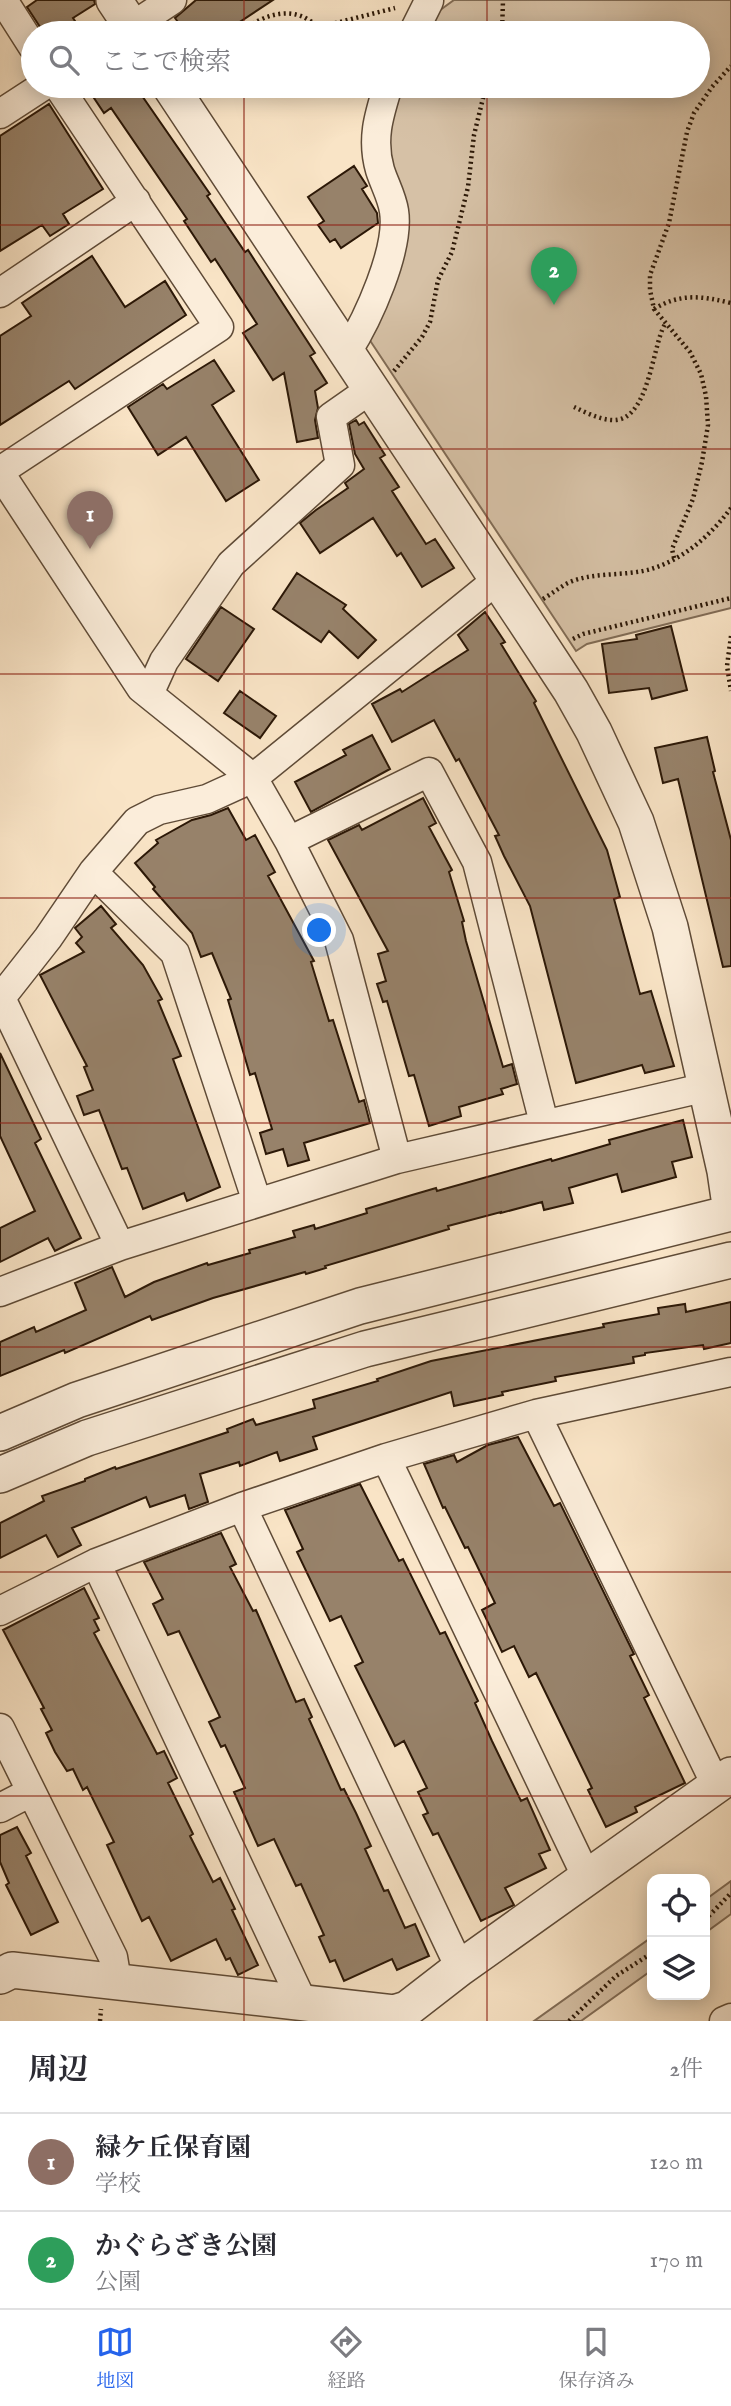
<!DOCTYPE html>
<html lang="ja">
<meta charset="utf-8">
<style>
:root{--surface:#fff;--page:#f7f7f7;--text:#2b2b33;--muted:#7c7c81;--line:#e1e1e2;--accent:#2563eb}
body{margin:0;font-family:"IM FELL English","Noto Serif JP",serif;background:var(--page);color:var(--text)}
.controls{position:absolute;right:21px;bottom:21px;display:grid;overflow:hidden;border-radius:14px;box-shadow:0 4px 18px #0003}
.controls button{width:63px;height:63px;display:grid;place-items:center;padding:0;border:0;border-bottom:2px solid var(--line);background:var(--surface);color:var(--text);font:35px sans-serif}
.you{position:absolute;left:320px;top:931px;width:24px;height:24px;margin:-18px;border:5px solid #fff;border-radius:50%;background:#1a73e8;box-shadow:0 0 0 10px #1a73e833}
.badge{display:grid;place-items:center;width:46px;height:46px;border-radius:50%;background:var(--accent);color:#fff;font-size:23px;font-weight:700}
.pin{position:absolute;translate:-50% -58px;filter:drop-shadow(0 2px 4px #0008)}
.pin::after{content:'';position:absolute;top:37px;width:24px;height:21px;background:inherit;clip-path:polygon(0 0,100% 0,50% 100%)}
.list{margin:0;padding:0;list-style:none}
h2{display:flex;justify-content:space-between;align-items:center;height:91px;margin:0;padding:0 28px;font-size:30px}
h2 small{font-size:23px;font-weight:400;color:var(--muted)}
.list li{display:grid;grid-template-columns:46px 1fr auto;gap:21px;align-items:center;box-sizing:border-box;height:98px;padding:0 28px;border-top:2px solid var(--line)}
.list b{display:block;font-size:26px;white-space:nowrap}
.list p{margin:0;font-size:23px;white-space:nowrap;color:var(--muted)}
.list em{font-size:23px;font-style:normal;color:var(--muted)}
.icon{flex:none;width:38px;height:38px;fill:none;stroke:currentColor;stroke-width:2;stroke-linecap:round;stroke-linejoin:round}
.map{position:relative;flex:none;width:731px;height:2021px;overflow:hidden}
.search{position:absolute;background:var(--surface);box-shadow:0 4px 18px #0003;left:21px;right:21px;top:21px;height:77px;display:flex;align-items:center;gap:18px;box-sizing:border-box;padding:0 24px;border-radius:38px;color:var(--muted);font-size:26px}
.sheet{height:287px;background:var(--surface)}
nav{display:flex;justify-content:space-around;align-items:center;box-sizing:border-box;height:98px;border-top:2px solid var(--line);background:var(--surface);font-size:19px;color:var(--muted)}
nav a{display:grid;justify-items:center;gap:4px}
nav .on{color:var(--accent)}
.map>svg:first-child{display:block}
.green{fill:#d6c1a6;stroke:#816c56;stroke-width:2}
.building{fill:#97826a;stroke:#2c1807;stroke-width:2}
.lines{fill:none;stroke-linecap:round;stroke-linejoin:round}
.minor-casing{stroke:#5f4b37;stroke-width:31}
.tertiary-casing{stroke:#5f4b37;stroke-width:38}
.path{stroke:#2c1807;stroke-width:4.5;stroke-dasharray:2 3.5;stroke-linecap:butt}
.minor{stroke:#fbedda;stroke-width:28}
.tertiary{stroke:#fbedda;stroke-width:35}
.grid{fill:none;stroke:#8f2418;stroke-width:2;stroke-opacity:0.55}
</style>
<div class="map">
<svg width="731" height="2021" viewBox="0 0 731 2021">
<rect width="100%" height="100%" fill="#f9e4c6"/>
<filter id="stains"><feTurbulence type="fractalNoise" baseFrequency=".00286" numOctaves="4"/><feColorMatrix values="0 0 0 0 .2 0 0 0 0 .09 0 0 0 0 .02 0 0 0 .5 -.17"/></filter>
<radialGradient id="worn" r=".72"><stop offset=".6" stop-color="#630" stop-opacity="0"/><stop offset="1" stop-color="#630" stop-opacity=".3"/></radialGradient>
<path class="green" d="M454,0H731V608L587,644L576,651L365,333L389,276L384,149L397,86H698V33H423L432,16Z
M731,1881V1914L705,1933V1900Z
M652,1937V1970L581,2021H534Z"/>
<path class="building" d="M37,0H94L95,4L73,18L83,33H44L27,7Z
M196,0H273L223,33H186L175,18Z
M86,86H144L138,90L210,194L207,196L245,252L248,250L315,353L310,356L327,383L315,391L318,408L315,420L318,438L297,442L284,373L273,380L243,333L257,324L215,259L211,262L184,221L187,219L111,108L104,113Z
M49,104L103,189L63,214L69,224L50,236L42,225L0,251V136Z
M354,166L367,186L362,189L377,213L378,223L341,248L335,239L330,242L318,225L324,221L308,197Z
M92,256L125,307L165,281L186,315L75,389L69,381L0,425V336L31,316L22,303Z
M214,360L234,391L212,405L259,480L226,501L186,437L158,455L128,407L163,384L167,389Z
M356,420L359,425L364,422L385,455L380,458L399,487L392,491L426,544L435,539L454,568L422,587L401,553L397,556L373,518L320,553L300,523L316,510L348,488L345,483L364,469L355,454L349,424Z
M297,573L346,605L343,609L376,640L358,658L329,631L321,642L273,609Z
M221,607L254,629L218,681L186,659Z
M485,612L505,642L501,644L536,701L534,703L607,850L620,897L614,899L640,994L651,991L674,1066L645,1073L642,1065L576,1083L530,906L504,856L495,836L499,835L459,759L456,761L434,720L392,742L372,704L400,689L402,692L468,650L458,635Z
M671,626L687,690L652,699L649,688L609,693L602,644L637,639L636,635Z
M240,691L276,716L260,738L224,713Z
M372,735L390,769L311,812L295,782L346,755L343,750Z
M707,737L715,771L713,772L731,840V966L723,967L678,779L663,783L655,748Z
M423,798L436,823L429,827L452,870L449,872L464,921L462,922L466,941L503,1067L512,1064L517,1084L501,1089L503,1094L459,1107L461,1116L429,1126L414,1075L409,1076L387,1001L383,1002L377,984L386,981L378,954L388,951L328,840L359,825L362,830Z
M228,808L246,840L255,835L275,872L268,876L314,961L311,962L329,1021L333,1020L359,1102L364,1100L370,1123L304,1143L309,1160L288,1166L283,1149L266,1154L260,1133L272,1129L255,1073L250,1075L228,1000L231,999L212,953L201,957L192,933L153,889L155,887L135,863L158,843L156,840L192,820L211,815Z
M101,906L116,924L111,928L143,965L162,999L158,1001L181,1056L173,1059L220,1187L187,1201L184,1193L143,1209L127,1168L122,1169L99,1110L84,1115L77,1096L93,1090L84,1067L87,1066L40,975L84,952L76,943L82,937L75,928Z
M0,1053L41,1139L35,1143L81,1238L55,1251L48,1238L0,1262V1228L35,1211L0,1136Z
M683,1120L692,1157L672,1162L676,1177L622,1192L617,1174L569,1188L573,1203L544,1210L542,1202L501,1213V1212L448,1226L449,1229L325,1266L326,1268L306,1274L305,1272L213,1298L152,1320L150,1316L65,1353L64,1350L0,1376V1342L34,1327L36,1332L86,1310L75,1283L112,1267L125,1297L154,1282L207,1263L208,1265L250,1253L249,1250L295,1237L293,1231L314,1225L315,1229L367,1213L366,1209L412,1195L436,1188L437,1191L551,1159L552,1161L610,1144L609,1140Z
M731,1302V1343L704,1349L703,1345L645,1353V1355L633,1357L634,1363L555,1377L556,1381L502,1392L503,1395L454,1406L451,1392L313,1437L317,1449L280,1461L277,1452L240,1466L239,1462L200,1474L208,1502L189,1509L185,1495L150,1507L146,1497L72,1528L81,1545L58,1557L46,1535L0,1558V1523L44,1501L42,1496L85,1481V1479L115,1467L116,1469L228,1432L227,1429L253,1419L256,1425L315,1408L313,1400L378,1381L377,1379L431,1361L604,1327L603,1324L659,1314L658,1308L685,1304L686,1312Z
M518,1437L554,1506L560,1503L634,1654L630,1656L649,1695L644,1698L685,1783L635,1807L637,1812L606,1827L588,1790L592,1788L536,1673L529,1677L514,1646L502,1652L482,1610L495,1603L468,1547L465,1548L445,1507L443,1508L424,1464L454,1455L457,1462L488,1445Z
M360,1484L399,1561L403,1559L440,1634L445,1632L478,1701L475,1703L492,1741L521,1801L527,1798L550,1850L539,1854L546,1868L505,1888L514,1905L481,1921L438,1833L433,1835L423,1815L428,1813L418,1792L427,1788L404,1741L395,1746L355,1666L363,1662L341,1616L330,1621L297,1552L303,1549L285,1510Z
M221,1533L236,1564L230,1567L253,1611L256,1610L296,1702L304,1699L312,1717L309,1719L341,1790L344,1789L356,1813L371,1846L365,1849L384,1891L388,1890L405,1928L415,1924L429,1956L397,1970L392,1959L344,1981L335,1960L330,1962L319,1937L324,1935L301,1884L296,1886L274,1839L258,1846L234,1792L245,1788L225,1745L221,1747L209,1722L220,1717L179,1631L168,1635L153,1604L163,1599L144,1562Z
M84,1588L99,1618L94,1620L99,1630L94,1633L157,1754L164,1751L177,1778L168,1783L193,1834L190,1836L213,1882L220,1878L235,1909L232,1910L258,1965L238,1975L230,1958L226,1960L216,1939L171,1961L149,1917L142,1921L107,1845L114,1842L87,1787L83,1790L73,1769L67,1771L55,1752L46,1733L52,1730L41,1709L44,1708L3,1630Z
M17,1827L31,1853L26,1856L58,1922L31,1935L6,1885L9,1883L0,1862V1835Z"/>
<g class="lines">
<defs>
<path id="minor" d="M3,0L33,47
M122,33L172,0
M413,33L429,1
M0,114L43,86
M0,293L136,201
M347,352C368,319 400,249 394,211C392,197 384,183 380,170C371,139 379,115 388,86
M0,471L219,327L58,86
M0,473L141,688L253,778L289,841L339,940L397,1159
M149,694L164,661L231,564L340,465L331,417L371,389
M289,841L429,772L477,862L544,1123
M93,872L175,953L257,1202
M1,998L120,1246
M0,999L48,938L93,872L137,821L159,810L207,799L253,778L498,579
M0,1292L120,1246L397,1159L707,1087
M536,1414L716,1785
M386,1458L587,1878
M242,1507L460,1968
M96,1563L303,2003
M0,1611L96,1563L242,1507L386,1458L536,1414L731,1372
M0,1728L113,1957L117,1981
M0,1808L31,1792
M724,2021L731,2018"/>
<path id="tertiary" d="M114,0L136,33
M170,86L521,615L571,691L594,732L636,822L670,927L725,1171L731,1212
M0,1433L77,1400L360,1306L731,1213
M0,1475L87,1438L365,1349L731,1260
M0,1976L12,1970L394,2013L407,2009L460,1968L731,1775"/>
</defs>
<use href="#minor" class="minor-casing"/>
<use href="#tertiary" class="tertiary-casing"/>
<path class="path" d="M239,33C255,20 280,8 301,16C307,18 314,24 320,27L395,8
M502,33L503,0
M654,309C680,293 702,296 731,303
M394,371L422,337L430,322L438,280L452,252L468,187L474,135L486,86
M574,407C585,412 598,419 611,420C649,424 652,346 665,324
M674,558L672,549L693,499L702,462L708,425L706,396L701,374L690,352L654,309L650,290V275L669,223L687,132L694,113L712,87L731,66
M543,599C551,594 558,589 566,584C591,571 624,577 651,569C684,559 711,535 731,508
M731,636L727,666L731,691
M573,639L583,634L731,598
M705,1920L731,1893
M100,2021L101,2009
M569,2021L616,1976L652,1953"/>
<use href="#minor" class="minor"/>
<use href="#tertiary" class="tertiary"/>
</g>
<path class="grid" d="M244,0V33M487,0V33M244,86V2021M487,86V2021M0,225H731M0,449H731M0,674H731M0,898H731M0,1123H731M0,1347H731M0,1572H731M0,1796H731"/>
<rect width="100%" height="100%" filter="url(#stains)"/>
<rect width="100%" height="100%" fill="url(#worn)"/>
</svg>
<div class="controls">
<button><svg class="icon" aria-label="locate" viewBox="0 0 24 24"><circle cx="12" cy="12" r="6"/><path d="M12 2v4M12 18v4M2 12h4M18 12h4"/></svg></button>
<button><svg class="icon" aria-label="layers" viewBox="0 0 24 24"><path d="M12 4l9 5-9 5-9-5zM3 14l9 5 9-5"/></svg></button>
</div>
<div class="you"></div>
<div class="pin badge" style="left:90px;top:549px;background:#8d6e63">1</div>
<div class="pin badge" style="left:554px;top:305px;background:#2e9e5b">2</div>
<div class="search"><svg class="icon" aria-label="search" viewBox="0 0 24 24"><circle cx="10" cy="10" r="6"/><path d="M15 15l6 6"/></svg>ここで検索</div>
</div>
<section class="sheet">
<h2>周辺<small>2件</small></h2>
<ul class="list">
<li><span class="badge" style="background:#8d6e63">1</span><div><b>緑ケ丘保育園</b><p>学校</p></div><em>120 m</em></li>
<li><span class="badge" style="background:#2e9e5b">2</span><div><b>かぐらざき公園</b><p>公園</p></div><em>170 m</em></li>
</ul>
</section>
<nav>
<a class="on"><svg class="icon" aria-label="map" viewBox="0 0 24 24"><path d="M3 6l6-2 6 2 6-2v14l-6 2-6-2-6 2zM9 4v14M15 6v14"/></svg>地図</a>
<a><svg class="icon" aria-label="directions" viewBox="0 0 24 24"><path d="M12 3l9 9-9 9-9-9zM9 14v-3h6M13 9l2 2-2 2"/></svg>経路</a>
<a><svg class="icon" aria-label="saved" viewBox="0 0 24 24"><path d="M7 4h10v16l-5-4-5 4z"/></svg>保存済み</a>
</nav>
